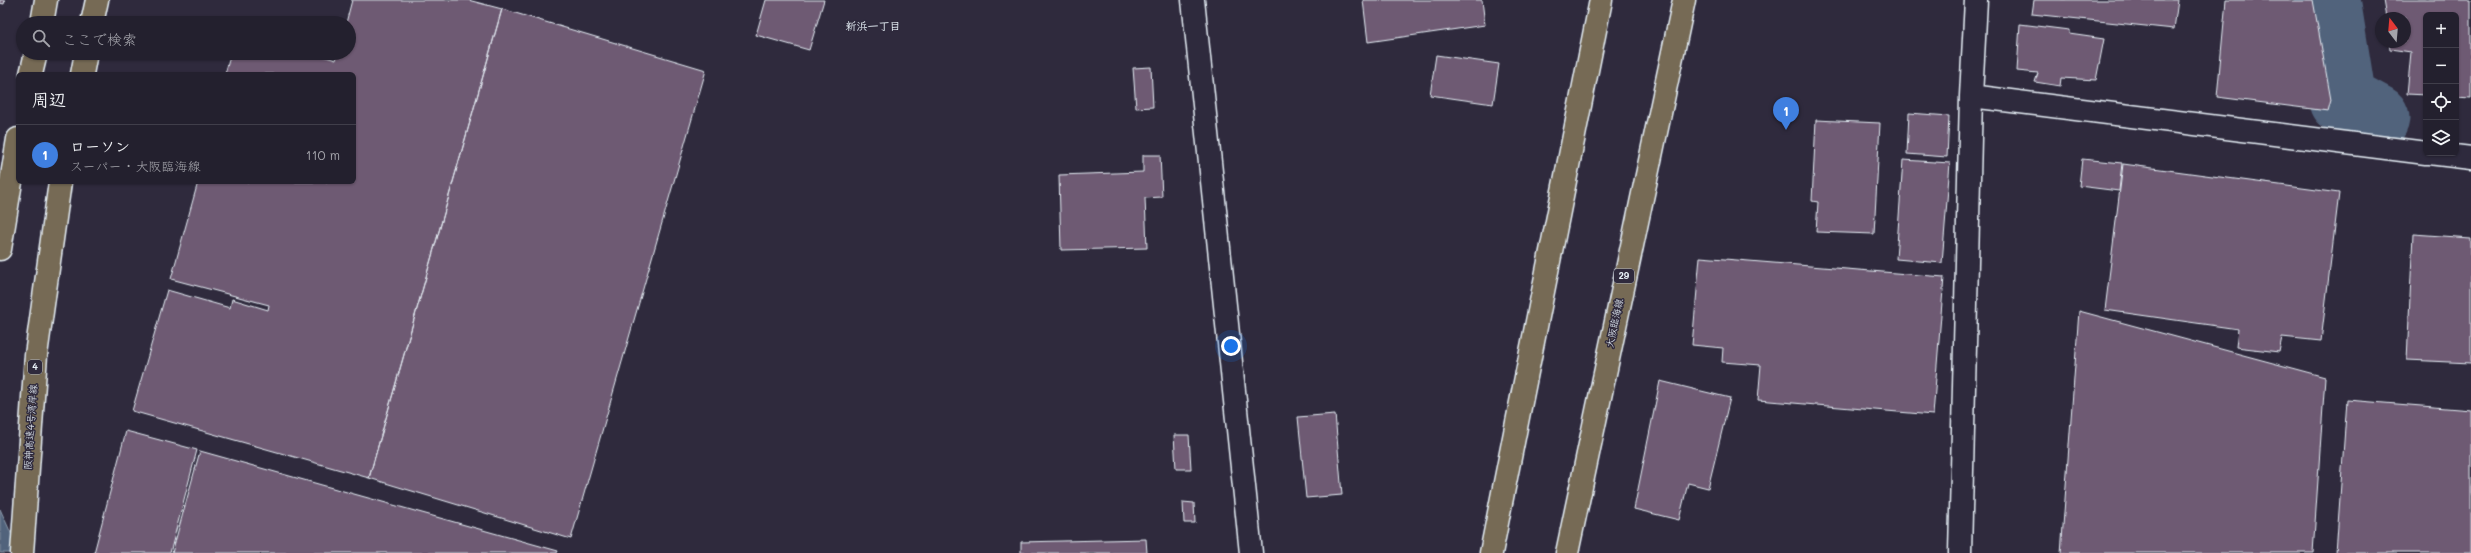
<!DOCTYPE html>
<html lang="ja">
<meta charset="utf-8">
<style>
:root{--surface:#23202e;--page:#2f2d3a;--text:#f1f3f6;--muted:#a3a3aa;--line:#403e4a;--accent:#ff9aa2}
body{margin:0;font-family:Mali,"Klee One",sans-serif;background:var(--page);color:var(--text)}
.controls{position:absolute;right:12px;top:12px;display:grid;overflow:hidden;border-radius:6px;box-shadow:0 1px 3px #0004}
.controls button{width:36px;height:36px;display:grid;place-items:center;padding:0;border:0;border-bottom:1px solid var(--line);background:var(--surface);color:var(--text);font:20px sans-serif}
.compass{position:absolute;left:2375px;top:12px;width:36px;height:36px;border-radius:50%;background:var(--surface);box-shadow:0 1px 3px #0004;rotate:344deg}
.you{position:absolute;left:1231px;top:346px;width:14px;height:14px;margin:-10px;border:3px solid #fff;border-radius:50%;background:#1a73e8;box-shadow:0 0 0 6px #1a73e833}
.badge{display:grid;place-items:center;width:26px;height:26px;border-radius:50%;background:var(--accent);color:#fff;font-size:13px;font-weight:700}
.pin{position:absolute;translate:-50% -33px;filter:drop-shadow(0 1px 2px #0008)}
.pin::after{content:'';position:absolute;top:21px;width:14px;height:12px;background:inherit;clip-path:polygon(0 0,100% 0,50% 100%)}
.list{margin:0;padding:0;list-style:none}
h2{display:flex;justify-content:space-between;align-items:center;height:52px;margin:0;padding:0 16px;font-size:17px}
h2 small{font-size:13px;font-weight:400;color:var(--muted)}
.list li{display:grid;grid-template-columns:26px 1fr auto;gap:12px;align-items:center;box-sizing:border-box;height:60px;padding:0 16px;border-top:1px solid var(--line)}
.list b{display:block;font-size:15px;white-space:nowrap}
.list p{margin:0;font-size:13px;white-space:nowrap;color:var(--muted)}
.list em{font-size:13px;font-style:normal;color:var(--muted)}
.icon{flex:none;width:22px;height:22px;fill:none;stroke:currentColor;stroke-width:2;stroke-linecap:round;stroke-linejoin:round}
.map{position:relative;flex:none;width:2471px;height:553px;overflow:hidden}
.search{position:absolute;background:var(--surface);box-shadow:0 1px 3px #0004;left:16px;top:16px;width:340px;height:44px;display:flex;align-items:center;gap:10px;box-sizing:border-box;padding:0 14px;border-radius:22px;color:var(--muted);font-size:15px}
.panel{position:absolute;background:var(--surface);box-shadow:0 1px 3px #0004;left:16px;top:72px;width:340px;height:112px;border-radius:6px}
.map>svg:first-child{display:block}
.water{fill:#51637b;stroke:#8d9cad}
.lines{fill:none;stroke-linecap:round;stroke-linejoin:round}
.river{stroke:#51637b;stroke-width:67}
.building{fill:#6e5a73;stroke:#e8f1f8}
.street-casing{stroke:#e8f1f8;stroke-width:25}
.secondary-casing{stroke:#e8f1f8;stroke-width:25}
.primary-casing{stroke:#e8f1f8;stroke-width:25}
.highway-casing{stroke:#e8f1f8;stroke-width:25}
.street{stroke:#2f2a3d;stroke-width:22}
.secondary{stroke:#2f2a3d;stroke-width:22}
.primary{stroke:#766a54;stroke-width:22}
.highway{stroke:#766a54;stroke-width:22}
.labels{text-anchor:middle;stroke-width:3;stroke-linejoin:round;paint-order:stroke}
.shield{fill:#2f2a3d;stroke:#b0b5c0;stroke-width:1}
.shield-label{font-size:9px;font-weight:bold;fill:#e8f1f8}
.street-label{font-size:10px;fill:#e8f1f8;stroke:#2f2a3d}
.neighbourhood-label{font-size:11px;font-weight:bold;fill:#e8f1f8;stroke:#2f2a3d}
</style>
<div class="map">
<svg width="2471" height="553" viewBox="0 0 2471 553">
<rect width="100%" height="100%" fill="#2f2a3d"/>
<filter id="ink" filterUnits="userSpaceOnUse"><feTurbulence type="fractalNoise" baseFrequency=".025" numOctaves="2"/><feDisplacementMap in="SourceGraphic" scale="8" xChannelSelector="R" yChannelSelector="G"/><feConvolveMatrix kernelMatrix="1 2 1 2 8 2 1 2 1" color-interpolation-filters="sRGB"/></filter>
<g filter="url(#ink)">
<path class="water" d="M0,509L20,553H0Z"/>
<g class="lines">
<path class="river" d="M2327,0L2343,100L2376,118"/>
</g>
<path class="building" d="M0,0H5L4,4L0,3Z
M352,0H468L502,9L369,478L132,411L167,290L230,308L232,299L268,310L269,305L171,279L198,182H354V74H225L231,53H312L336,60L338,53H349V23H346Z
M766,0H824L809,50L756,35Z
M1363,0H1482L1485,25L1368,42Z
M2034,0H2178L2174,29L2032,14Z
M2226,0H2313L2331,100L2328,111L2217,97Z
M2383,0H2471V98L2456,97V15H2426V95L2407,94L2411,52L2390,49L2389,42H2405V18H2386Z
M502,9L706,70L571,539L369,478Z
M2020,24L2069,30V34L2104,39L2096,80L2061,78L2060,86L2035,82L2038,73L2017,71Z
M1436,55L1499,64L1493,104L1430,95Z
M1151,67L1153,107L1136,108L1133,68Z
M1909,113L1949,116L1947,157L1907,154Z
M1816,120L1880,123L1874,234L1816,232L1818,202L1812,201Z
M1143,155H1160L1162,197L1145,198L1147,248L1061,250L1059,175L1143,172Z
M2082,159L2122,163L2119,191L2079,186Z
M1903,160L1950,163L1942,263L1896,259Z
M2123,164L2339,193L2321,341L2282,337L2279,352L2236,347L2238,329L2105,310Z
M2413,234L2471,238V363L2407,360Z
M1700,257L1944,277L1933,415L1758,400L1761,365L1722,362L1723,348L1692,345Z
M2079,311L2325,377L2313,553H2061Z
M1660,381L1730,398L1708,488L1688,483L1679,520L1634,509Z
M2347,400L2471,410V553H2336Z
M1335,414L1342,495L1306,498L1298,417Z
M126,431L197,450L170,553H94Z
M1174,435H1189L1191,469H1176Z
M200,451L558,551L557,553H172Z
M1183,502L1194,503L1195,523H1184Z
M1146,539L1147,553H1021V542Z"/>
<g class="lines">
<defs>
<path id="street" d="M1971,96L2426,153
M2429,153L2471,158
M1960,553L1971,96L1976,0"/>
<path id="secondary" d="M1193,0L1251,553"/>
<path id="primary" d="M1491,553L1601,0
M1567,553L1684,0"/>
<path id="highway" d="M42,23L46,0
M92,23L97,0
M31,74L36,53
M82,74L86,53
M0,249L18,139
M22,553L36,355L60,182"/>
</defs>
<use href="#street" class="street-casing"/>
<use href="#secondary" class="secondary-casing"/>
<use href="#primary" class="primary-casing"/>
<use href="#highway" class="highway-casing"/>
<use href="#street" class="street"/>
<use href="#secondary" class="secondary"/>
<use href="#primary" class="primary"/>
<use href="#highway" class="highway"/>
</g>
</g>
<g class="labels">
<g class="shield">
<rect x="1614" y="269" width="20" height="14" rx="3"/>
<rect x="28" y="360" width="14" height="14" rx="3"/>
</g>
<g class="shield-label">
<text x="1624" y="279">29</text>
<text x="35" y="370">4</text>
</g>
<g class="street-label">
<text transform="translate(1614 323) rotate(-78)" y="4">大阪臨海線</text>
<text transform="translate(30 427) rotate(-86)" y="4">阪神高速4号湾岸線</text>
</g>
<g class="neighbourhood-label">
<text x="873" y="30">新浜一丁目</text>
</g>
</g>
</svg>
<div class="controls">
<button>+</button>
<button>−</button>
<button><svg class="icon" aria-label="locate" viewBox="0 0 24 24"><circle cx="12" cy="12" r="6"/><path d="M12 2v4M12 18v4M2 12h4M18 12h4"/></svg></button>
<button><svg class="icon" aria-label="layers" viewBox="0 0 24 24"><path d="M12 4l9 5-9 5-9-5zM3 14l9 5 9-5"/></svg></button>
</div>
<svg class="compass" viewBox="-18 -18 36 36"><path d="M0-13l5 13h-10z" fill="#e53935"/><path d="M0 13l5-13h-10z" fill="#a3a3aa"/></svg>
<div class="you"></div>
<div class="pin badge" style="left:1786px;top:130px;background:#3f7fe0">1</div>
<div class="search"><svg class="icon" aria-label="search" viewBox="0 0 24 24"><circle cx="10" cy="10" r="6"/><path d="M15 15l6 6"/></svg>ここで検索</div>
<section class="panel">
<h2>周辺<small></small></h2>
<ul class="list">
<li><span class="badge" style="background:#3f7fe0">1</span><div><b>ローソン</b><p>スーパー · 大阪臨海線</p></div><em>110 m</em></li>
</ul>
</section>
</div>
